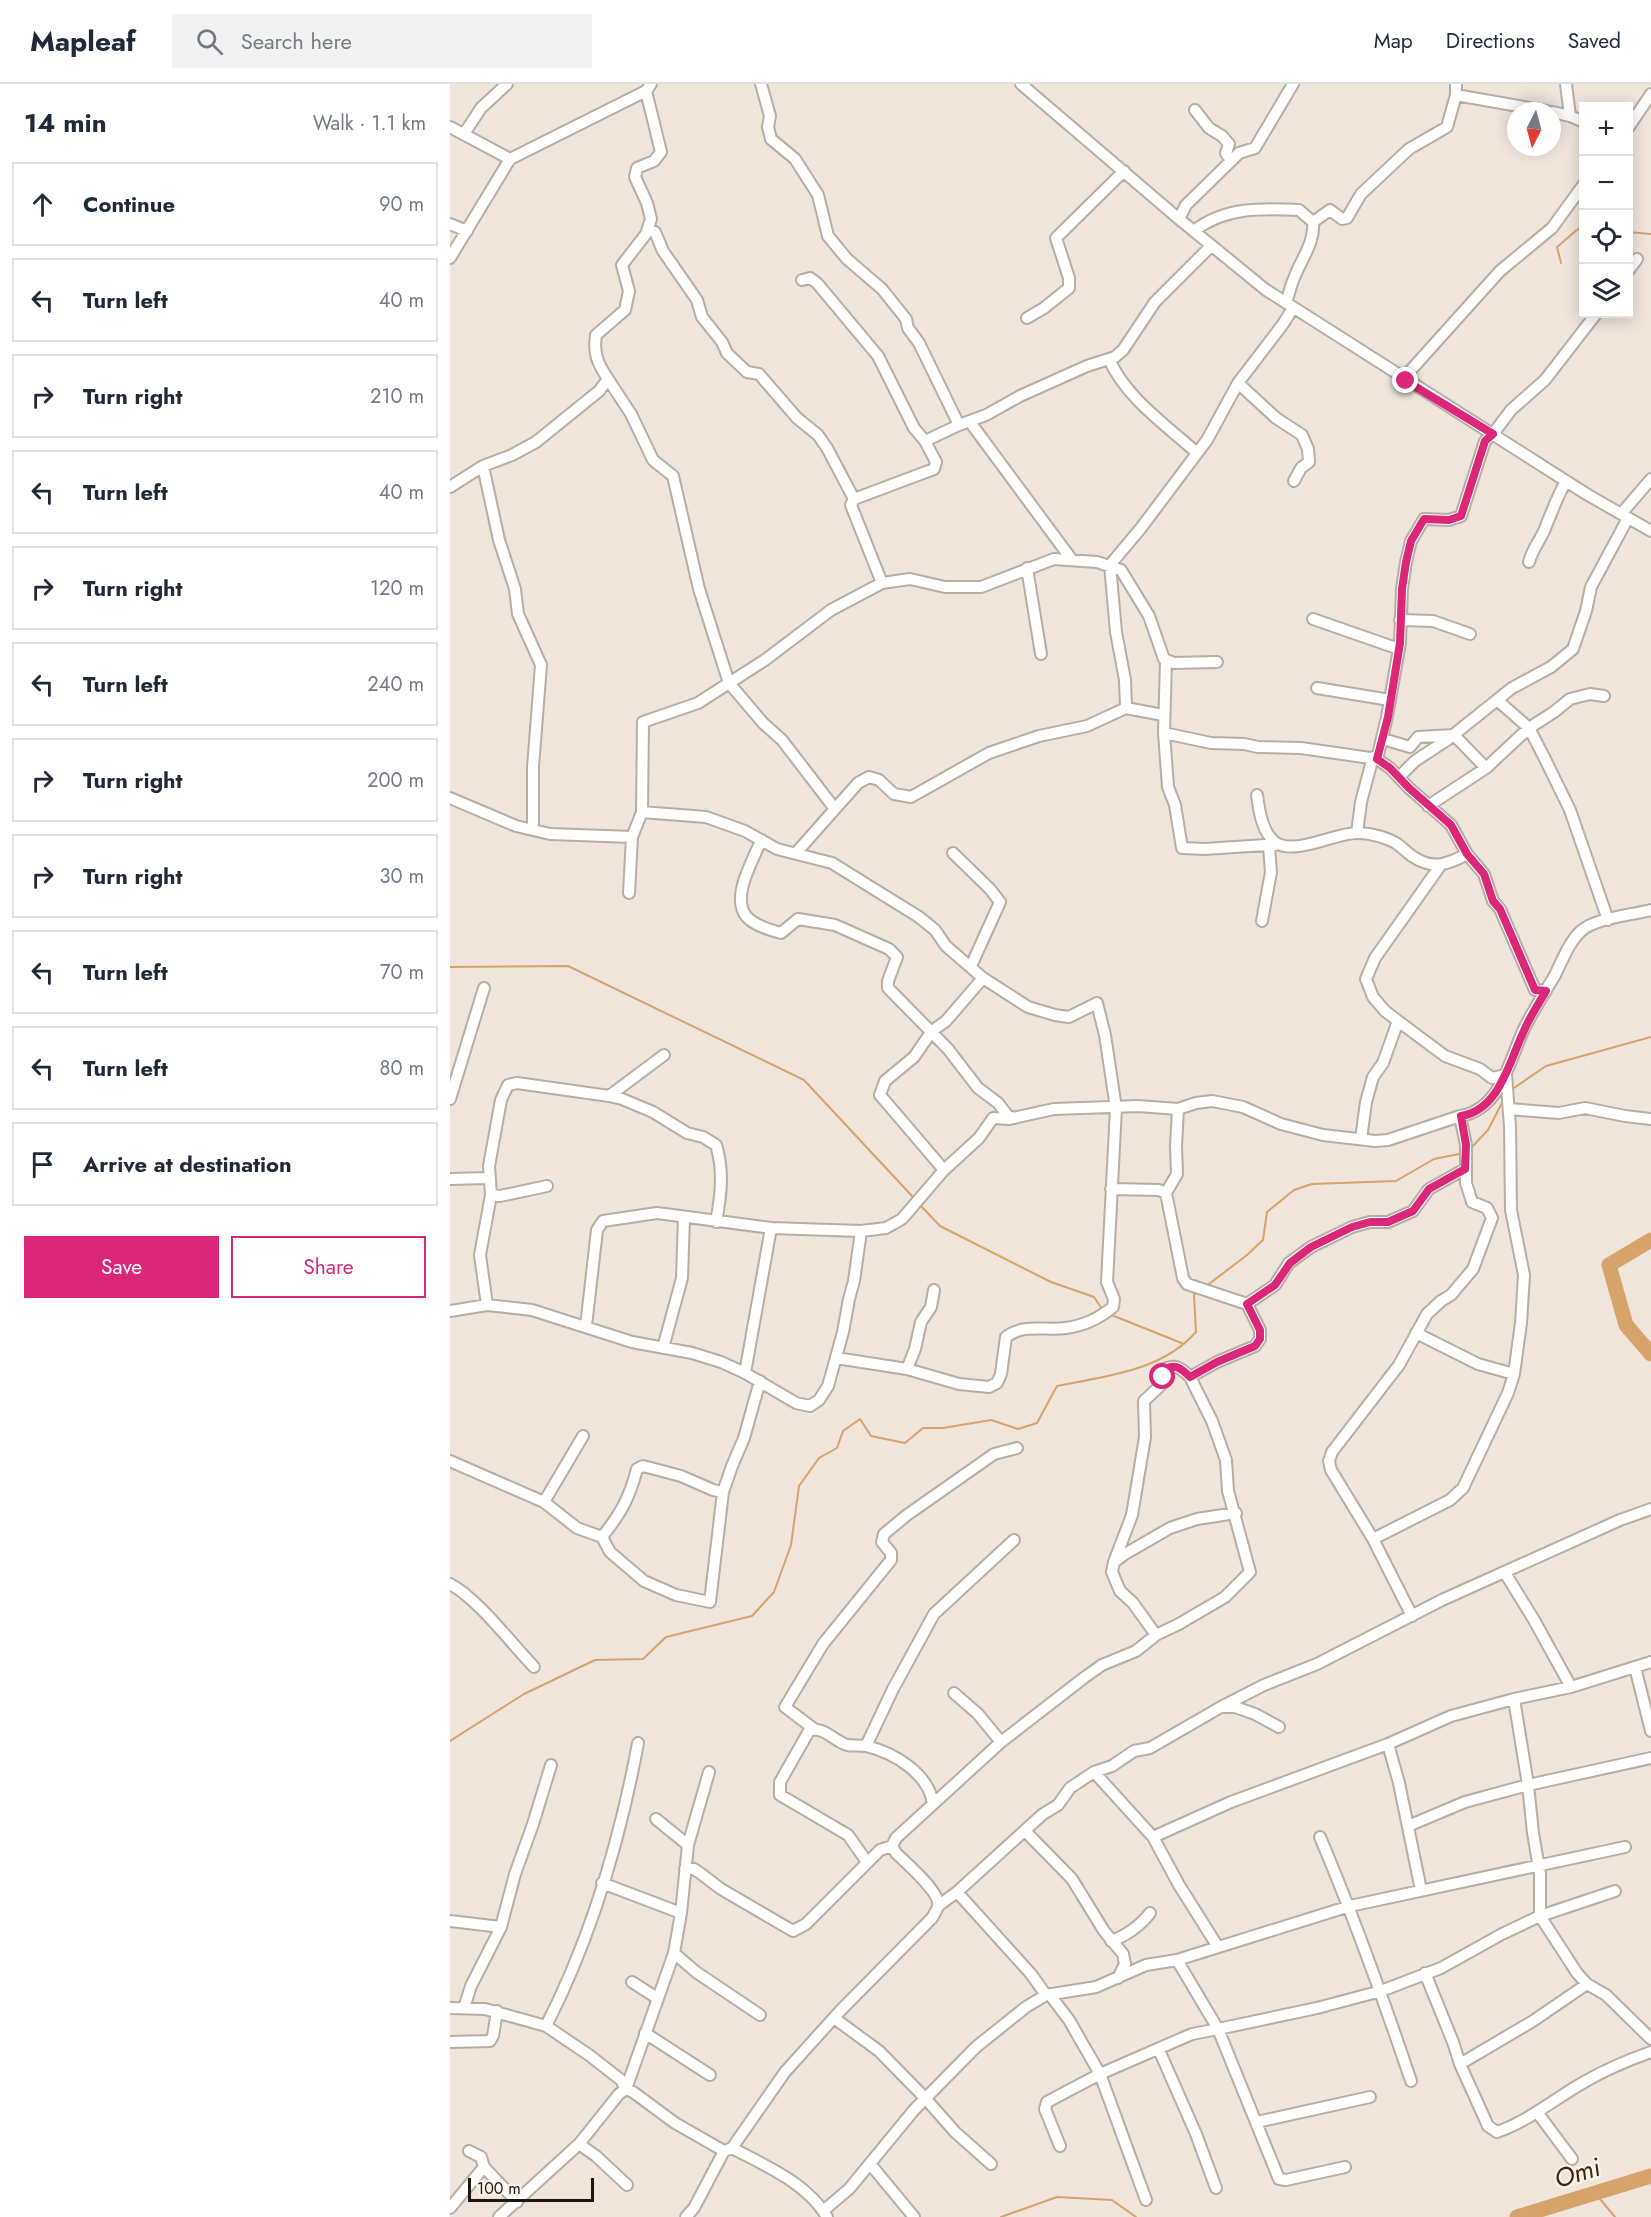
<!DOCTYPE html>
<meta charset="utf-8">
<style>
:root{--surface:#fff;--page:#f2f2f3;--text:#1f2937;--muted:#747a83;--line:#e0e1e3;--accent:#db2777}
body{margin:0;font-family:Jost,sans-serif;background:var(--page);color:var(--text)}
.controls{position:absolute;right:18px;top:18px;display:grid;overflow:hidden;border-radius:0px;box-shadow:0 3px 15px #0003}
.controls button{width:54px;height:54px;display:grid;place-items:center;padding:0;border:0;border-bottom:2px solid var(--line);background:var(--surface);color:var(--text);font:30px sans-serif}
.compass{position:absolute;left:1057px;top:18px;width:54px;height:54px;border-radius:50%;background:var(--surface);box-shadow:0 3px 15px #0003;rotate:186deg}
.scale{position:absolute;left:18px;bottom:15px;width:126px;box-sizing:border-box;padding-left:6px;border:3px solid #1a1713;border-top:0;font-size:16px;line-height:21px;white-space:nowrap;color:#1a1713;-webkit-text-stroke:4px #fcf2e8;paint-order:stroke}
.stop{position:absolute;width:18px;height:18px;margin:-14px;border:4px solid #db2777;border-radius:50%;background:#fff}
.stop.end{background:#db2777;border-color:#fff;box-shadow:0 2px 6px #0008}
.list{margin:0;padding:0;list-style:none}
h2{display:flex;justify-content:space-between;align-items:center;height:78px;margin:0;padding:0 24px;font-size:26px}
h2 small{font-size:20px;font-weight:400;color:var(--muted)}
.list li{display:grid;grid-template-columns:39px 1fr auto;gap:18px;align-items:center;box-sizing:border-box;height:84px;margin:0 12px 12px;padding:0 12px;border:2px solid var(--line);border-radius:0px}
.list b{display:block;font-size:22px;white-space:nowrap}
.list em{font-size:20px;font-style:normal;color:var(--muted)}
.actions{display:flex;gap:12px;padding:18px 24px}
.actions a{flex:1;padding:14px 0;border:2px solid var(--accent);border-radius:0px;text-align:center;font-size:21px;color:var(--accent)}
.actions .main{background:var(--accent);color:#fff}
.icon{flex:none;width:33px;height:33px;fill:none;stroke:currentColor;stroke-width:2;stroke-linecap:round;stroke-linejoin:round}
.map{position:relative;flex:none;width:1201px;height:2133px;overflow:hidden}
header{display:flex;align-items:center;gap:36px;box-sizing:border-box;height:84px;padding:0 30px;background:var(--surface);border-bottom:2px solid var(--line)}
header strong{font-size:28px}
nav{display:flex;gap:33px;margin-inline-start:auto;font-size:21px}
.search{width:420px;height:54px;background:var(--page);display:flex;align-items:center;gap:15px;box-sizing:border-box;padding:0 21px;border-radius:0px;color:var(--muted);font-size:22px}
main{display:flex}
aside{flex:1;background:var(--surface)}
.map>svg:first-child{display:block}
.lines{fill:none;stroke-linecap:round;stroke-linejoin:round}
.stream{stroke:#d6a36b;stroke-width:2}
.river{stroke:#d6a36b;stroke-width:15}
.minor-casing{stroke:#b6ada3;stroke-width:14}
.minor{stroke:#fff;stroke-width:10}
.route{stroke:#db2777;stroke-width:8}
.labels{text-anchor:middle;stroke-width:4.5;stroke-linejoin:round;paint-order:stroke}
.water-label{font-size:26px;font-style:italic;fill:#3b260d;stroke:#fcf2e8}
</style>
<header>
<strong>Mapleaf</strong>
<div class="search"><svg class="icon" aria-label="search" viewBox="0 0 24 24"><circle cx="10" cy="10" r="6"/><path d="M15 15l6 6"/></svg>Search here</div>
<nav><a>Map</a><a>Directions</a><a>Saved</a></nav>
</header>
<main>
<aside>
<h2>14 min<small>Walk · 1.1 km</small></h2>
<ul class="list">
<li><svg class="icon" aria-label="ahead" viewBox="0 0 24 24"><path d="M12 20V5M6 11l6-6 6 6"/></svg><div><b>Continue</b></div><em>90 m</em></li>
<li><svg class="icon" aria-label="left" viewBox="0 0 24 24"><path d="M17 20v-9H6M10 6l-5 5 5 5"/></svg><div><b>Turn left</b></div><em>40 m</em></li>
<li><svg class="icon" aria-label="right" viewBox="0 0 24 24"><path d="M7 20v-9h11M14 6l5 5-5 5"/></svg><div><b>Turn right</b></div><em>210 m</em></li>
<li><svg class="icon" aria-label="left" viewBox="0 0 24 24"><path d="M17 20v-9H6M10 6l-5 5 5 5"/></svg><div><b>Turn left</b></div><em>40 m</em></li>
<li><svg class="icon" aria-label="right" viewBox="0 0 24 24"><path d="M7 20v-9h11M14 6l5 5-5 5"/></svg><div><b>Turn right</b></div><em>120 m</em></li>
<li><svg class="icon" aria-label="left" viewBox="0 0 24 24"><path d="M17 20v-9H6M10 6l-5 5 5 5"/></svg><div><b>Turn left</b></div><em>240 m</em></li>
<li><svg class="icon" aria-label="right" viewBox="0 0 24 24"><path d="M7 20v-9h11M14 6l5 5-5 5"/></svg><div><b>Turn right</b></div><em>200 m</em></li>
<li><svg class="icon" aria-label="right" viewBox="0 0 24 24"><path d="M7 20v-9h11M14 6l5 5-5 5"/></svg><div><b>Turn right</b></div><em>30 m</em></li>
<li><svg class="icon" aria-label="left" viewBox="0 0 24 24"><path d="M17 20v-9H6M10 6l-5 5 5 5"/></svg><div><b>Turn left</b></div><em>70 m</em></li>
<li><svg class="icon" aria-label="left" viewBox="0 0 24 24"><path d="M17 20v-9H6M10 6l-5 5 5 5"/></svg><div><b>Turn left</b></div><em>80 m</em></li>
<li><svg class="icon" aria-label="arrive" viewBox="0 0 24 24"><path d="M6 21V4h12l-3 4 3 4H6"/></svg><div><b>Arrive at destination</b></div></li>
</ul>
<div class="actions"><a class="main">Save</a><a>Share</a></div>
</aside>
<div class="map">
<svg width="1201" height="2133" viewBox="0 0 1201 2133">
<rect width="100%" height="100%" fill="#efe5db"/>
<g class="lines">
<path class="stream" d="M1178,148L1201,150
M1111,179L1107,163L1128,145L1134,146
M0,883L118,882L354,996L462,1112
M1061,1006L1096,982L1201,953
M1021,1064L1038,1046L1054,1015
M472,1123L490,1142L601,1198L644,1213L652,1225
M755,1203L797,1171L813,1156L817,1128L844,1106L862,1100L946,1097L984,1075L1014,1069
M659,1230L734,1260
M0,1657L74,1610L145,1576L193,1575L216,1553L302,1532L324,1508L341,1461L349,1402L369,1374L387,1364L393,1347L410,1335L421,1352L455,1359L473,1344H493L541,1336L568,1345L587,1339L607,1302C656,1292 712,1287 746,1248L744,1211L748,1208
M1145,2109L1165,2133
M551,2133L607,2113L662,2116L686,2133"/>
<path class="river" d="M1201,1156L1159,1181L1176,1241L1201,1270
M1067,2133L1201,2092"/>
<defs>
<path id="minor" d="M311,0L320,32L318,43L321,55L345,75L368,111L378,152L397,175L432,205L456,235L458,244L469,259L509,341L536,331L570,312L637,282L665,273L673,266L705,218L761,162
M571,0L729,135L816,206L1138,411L1201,447
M1116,0L1120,32
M1006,11L1096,27
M1102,28L1120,32L1134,38
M0,43L60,75L196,7
M1178,44L1201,10
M14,50L31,24L57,0
M781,77L789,69L805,64L843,0
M729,135L736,121L781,77L776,69L779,60L772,52L759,44L745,26
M863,138L880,126L892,135L897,134L911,110L959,65L997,43L1006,11V0
M0,140L17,147
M198,145L205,148L213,167L247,216L252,233L272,258L277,269L297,288L309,290L347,334L368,351L377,364L404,415
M744,147C774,123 812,124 849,126L863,138C865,158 852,174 845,192C841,200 839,210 836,219
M0,174L60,75
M1178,187L1187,175
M352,196L360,194L367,199L428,272L464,344L475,357
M577,234L594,224L619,204V194L606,154L674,87
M659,275C676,314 716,341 747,369
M158,295L181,330L203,376L223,392L249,505L279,599L313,639L332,656L385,725
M956,297L961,286L1050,187L1102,144L1134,100
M788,299L826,334L852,351L858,365L859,378L851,384L844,397
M520,338L622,476
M33,382L49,456L65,505L68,530L91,581L83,683V745
M0,403L33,382L62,371L86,358L149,307L158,295C148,280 143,270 146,251L175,226L179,207L172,181L196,150L201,135L197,119L185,93L187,84L204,77L211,68L196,7L201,0
M1171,430L1201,395
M1079,478C1082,466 1089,458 1094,447C1101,430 1107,413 1116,397
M577,484L591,570
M432,499L401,421L404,415L484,385L486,378L475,357L509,341
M863,535L949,565
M950,536L983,537L1020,550
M716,576L714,649L761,659L794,660L808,663L851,664L927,675L940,684L959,704L1001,741L1017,770L1034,790L1043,817L1050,825L1085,906L1096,907
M867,604L940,616
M1047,616L1079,644L1094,673L1120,726L1158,836
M676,624L713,631
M714,649L718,703L725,721L732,764L755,765L828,760
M933,655L960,663L968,653L1004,651L1036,684
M927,675L937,633L950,559L952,505L956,478L961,457L974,435L999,436L1011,432L1035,357L1043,350L1061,326L1095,296L1146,230
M949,693L965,677L997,656L1062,604L1101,583L1123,565L1136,527L1141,503L1178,434
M807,711C809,726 812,751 828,760C848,770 888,748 908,749C918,749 935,753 944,758C950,761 956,768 962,772C982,786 997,781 1017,770
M0,714L66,742L100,750L182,753
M978,722L1036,684L1079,644L1104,628L1120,615L1140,610L1154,612
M192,728L256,733L295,747L327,765L382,779L469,833L485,846L496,862L533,894L578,923L605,931L619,933L647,919L655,951L666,1024L657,1198L664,1215L663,1223C648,1235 635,1241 616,1244C595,1247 574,1239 556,1253L551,1290L547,1299L539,1303L509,1300L457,1285
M907,749L911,718L923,673
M312,756C305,768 300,781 295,794C283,830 297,840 331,849L348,835L385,841L439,865L447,873L438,897V904L498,965L528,1004L548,1019L558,1032L565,1034
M346,769L408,699L419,693L429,696L444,710L461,713L539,669L589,652L637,642L676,624L675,596L666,548L660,481L691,444L757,356L788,299L833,240L843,224
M503,769L540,805L550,818L521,882
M179,809L182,753L192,728L193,638L248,619L315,576L381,526L432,499L460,495L495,503H531L604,475L647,478L671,486L699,532L714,575L724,579L767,578
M812,837L821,788L819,763L827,760
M159,1012L172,1015L203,1028L237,1049L253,1053L266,1061C274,1086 271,1112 266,1138
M0,1015L34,904
M1059,1025L1109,1029L1135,1024L1175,1032L1201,1035
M911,1055L916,1018L923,993L933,979L948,937
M494,1086L430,1011L435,997L464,973L482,947L496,937L533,894
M0,1095L40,1094
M661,1105L709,1106L716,1109
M41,1111L50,1112L97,1102
M797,1220L825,1201L839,1179L861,1163L902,1143L920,1138H938L963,1127L979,1105L1015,1085
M37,1221L30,1171L41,1111L39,1082L51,1016L58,1001L67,999L159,1012L214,971
M0,1227L37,1221L82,1226L182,1258L242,1269L271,1278L295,1289L346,1319L360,1322L369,1316L378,1302L393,1248L399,1215L404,1197L411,1147L436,1144L452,1135L494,1086L529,1054L543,1034L559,1035L604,1025L688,1022L728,1025L746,1019L762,1017L793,1023L831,1040L873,1051L925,1057L938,1056L1010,1032C1050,1026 1059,978 1073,947C1082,928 1094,910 1105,891C1112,877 1119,858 1131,847C1145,834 1182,831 1201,826
M136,1242L147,1146L153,1137L207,1129L321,1144L411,1147
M966,1249L1028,1280L1064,1290
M213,1264L232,1194L234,1133
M386,1274L457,1285L465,1265L471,1238L481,1223L484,1206
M295,1289L321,1144
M0,1377L94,1418L127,1444L152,1453L160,1468L194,1497L226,1511L260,1518L273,1408L282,1382L294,1354L310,1297
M94,1418L133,1352
M152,1453C171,1429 179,1415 187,1385L193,1382L231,1392L263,1406L273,1408
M923,1455L1000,1416L1013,1404L1058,1309L1064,1290L1071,1239L1074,1191L1061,1126L1060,1042L1056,991L1042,994L1030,985L995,972L948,937L935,927L923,913L916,895L925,874L990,782
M664,1478L682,1431L695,1353L694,1317L713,1299L711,1286C725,1280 729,1282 740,1293
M1055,1489L1084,1536L1121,1603
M0,1500C27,1514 62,1560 84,1583
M962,1532L923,1455L881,1386L879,1377L882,1368L949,1281L977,1230L991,1217L1001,1211L1023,1185L1042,1134L1037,1124L1022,1118L1016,1099V1061L1010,1032
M706,1551L683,1519L670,1507L662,1488L664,1478L675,1470L720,1444L747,1435L786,1429
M1185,1583L1201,1647
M504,1609L528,1630L551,1658
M1064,1615L1078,1701L1201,1674
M771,1623L814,1601L867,1580L992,1516L1170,1436L1201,1425
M364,1645L335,1623L373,1560L441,1476V1469L432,1458L434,1450L457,1431L544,1370L567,1364
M938,1660L949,1699L971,1806
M416,1662L443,1605L484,1530L564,1456
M644,1688L703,1753L729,1801L768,1863
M958,1742L1015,1718L1078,1701L1083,1749L1090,1790V1832L1127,1889L1137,1900L1156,1911L1201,1955
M575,1747L622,1795L654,1847L673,1870L675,1880L668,1894
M703,1753L781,1718L938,1660L1001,1632L1064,1615L1121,1603L1201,1578
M870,1753C904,1833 933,1914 961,1997
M238,1761L259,1688
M417,1778L398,1751L330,1711V1698L359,1647C373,1641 385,1658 397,1661C403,1662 410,1661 416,1662C445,1669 479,1690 483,1720
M235,1785H244L250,1789L271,1805L343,1847L356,1840L430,1766L442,1762
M152,1799L231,1829
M507,1808L581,1890L596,1911
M488,1822L507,1808L593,1730L608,1721L620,1704L644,1688L662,1682L684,1667L700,1664L771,1623H785L805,1630L829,1643
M0,1837L51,1843
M661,1857C676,1852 691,1841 700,1829
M224,1869L246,1888L310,1931
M727,1876L768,1945L867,1924L931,1907L991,1884L1052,1850L1090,1832L1165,1807
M975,1889L1003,1958L1010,1980L1038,2042L1047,2048C1079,2037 1107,2013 1136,1997C1157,1985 1178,1976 1201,1968
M182,1898L207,1914
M600,1911L619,1936L650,1990L696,2116
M0,1924L35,1925L96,1942L139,1971L171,1996L176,2005
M14,1924L21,1902L51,1843L65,1790L83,1740L101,1681
M384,1934L429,1967L475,2014L505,2048L541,2080
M96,1942C141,1854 170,1756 188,1659
M195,1949L260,1991
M0,1958L40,1957L43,1952L47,1927
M709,1966L746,2050L766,2104
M1010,1980L1083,1937L1137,1900
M176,2005L224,1869L231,1829L238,1761L206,1735
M1087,2028L1122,2075
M807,2038L920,2013
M129,2060L146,2072L177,2101
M610,2062L595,2025L597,2018L650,1990L742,1950L768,1945L829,2095L836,2096L895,2083
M282,2064C316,2082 357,2099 377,2133
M19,2067L31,2073L34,2083L67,2118
M421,2081L464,2133
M0,2124L34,2083
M373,2127L399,2105L464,2026L526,1963L576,1923L596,1911L646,1903L696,1881L727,1876L900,1822L1175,1763
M49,2133L129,2060L169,2010L176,2005L183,2008L225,2039L274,2067L282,2064L335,1988L390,1927L482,1834C484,1830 488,1825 488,1821C490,1808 456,1779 446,1769L442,1762L446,1754L551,1658L635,1593L652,1581L686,1567L706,1551L729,1540L775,1513L800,1488L778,1407L776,1376L762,1337L740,1293L767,1278L805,1262L810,1255V1246L797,1220L737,1200L733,1194L716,1109L727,1090L726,1062L728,1025
M236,2133L244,2124L274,2067"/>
</defs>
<use href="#minor" class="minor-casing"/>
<use href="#minor" class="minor"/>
</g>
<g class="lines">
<path class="route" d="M713,1293L711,1286C725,1280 729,1282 740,1293L767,1278L805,1262L810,1255V1246L797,1220L825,1201L840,1179L861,1163L902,1143L920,1138H938L963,1127L979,1105L1015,1085L1016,1061L1011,1032C1049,1026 1059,979 1073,949C1079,934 1088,921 1096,907L1085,906L1050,825L1043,817L1034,790L1017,770L1001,741L959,704L940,684L927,675L938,633L950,559L952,505L956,478L961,457L974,435L999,436L1011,432L1035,357L1043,350L956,297"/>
</g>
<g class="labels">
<g class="water-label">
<text transform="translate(1127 2089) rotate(-17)" y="9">Omi</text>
</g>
</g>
</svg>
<div class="controls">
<button>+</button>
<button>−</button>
<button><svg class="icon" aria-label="locate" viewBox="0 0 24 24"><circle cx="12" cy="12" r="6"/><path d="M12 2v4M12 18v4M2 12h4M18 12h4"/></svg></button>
<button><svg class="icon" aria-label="layers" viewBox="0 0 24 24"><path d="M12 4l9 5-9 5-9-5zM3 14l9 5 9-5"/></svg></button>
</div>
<svg class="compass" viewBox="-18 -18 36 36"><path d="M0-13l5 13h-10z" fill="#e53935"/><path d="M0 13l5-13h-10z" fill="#747a83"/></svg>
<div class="scale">100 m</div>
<div class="stop" style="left:713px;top:1293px"></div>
<div class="stop end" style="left:956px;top:297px"></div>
</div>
</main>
